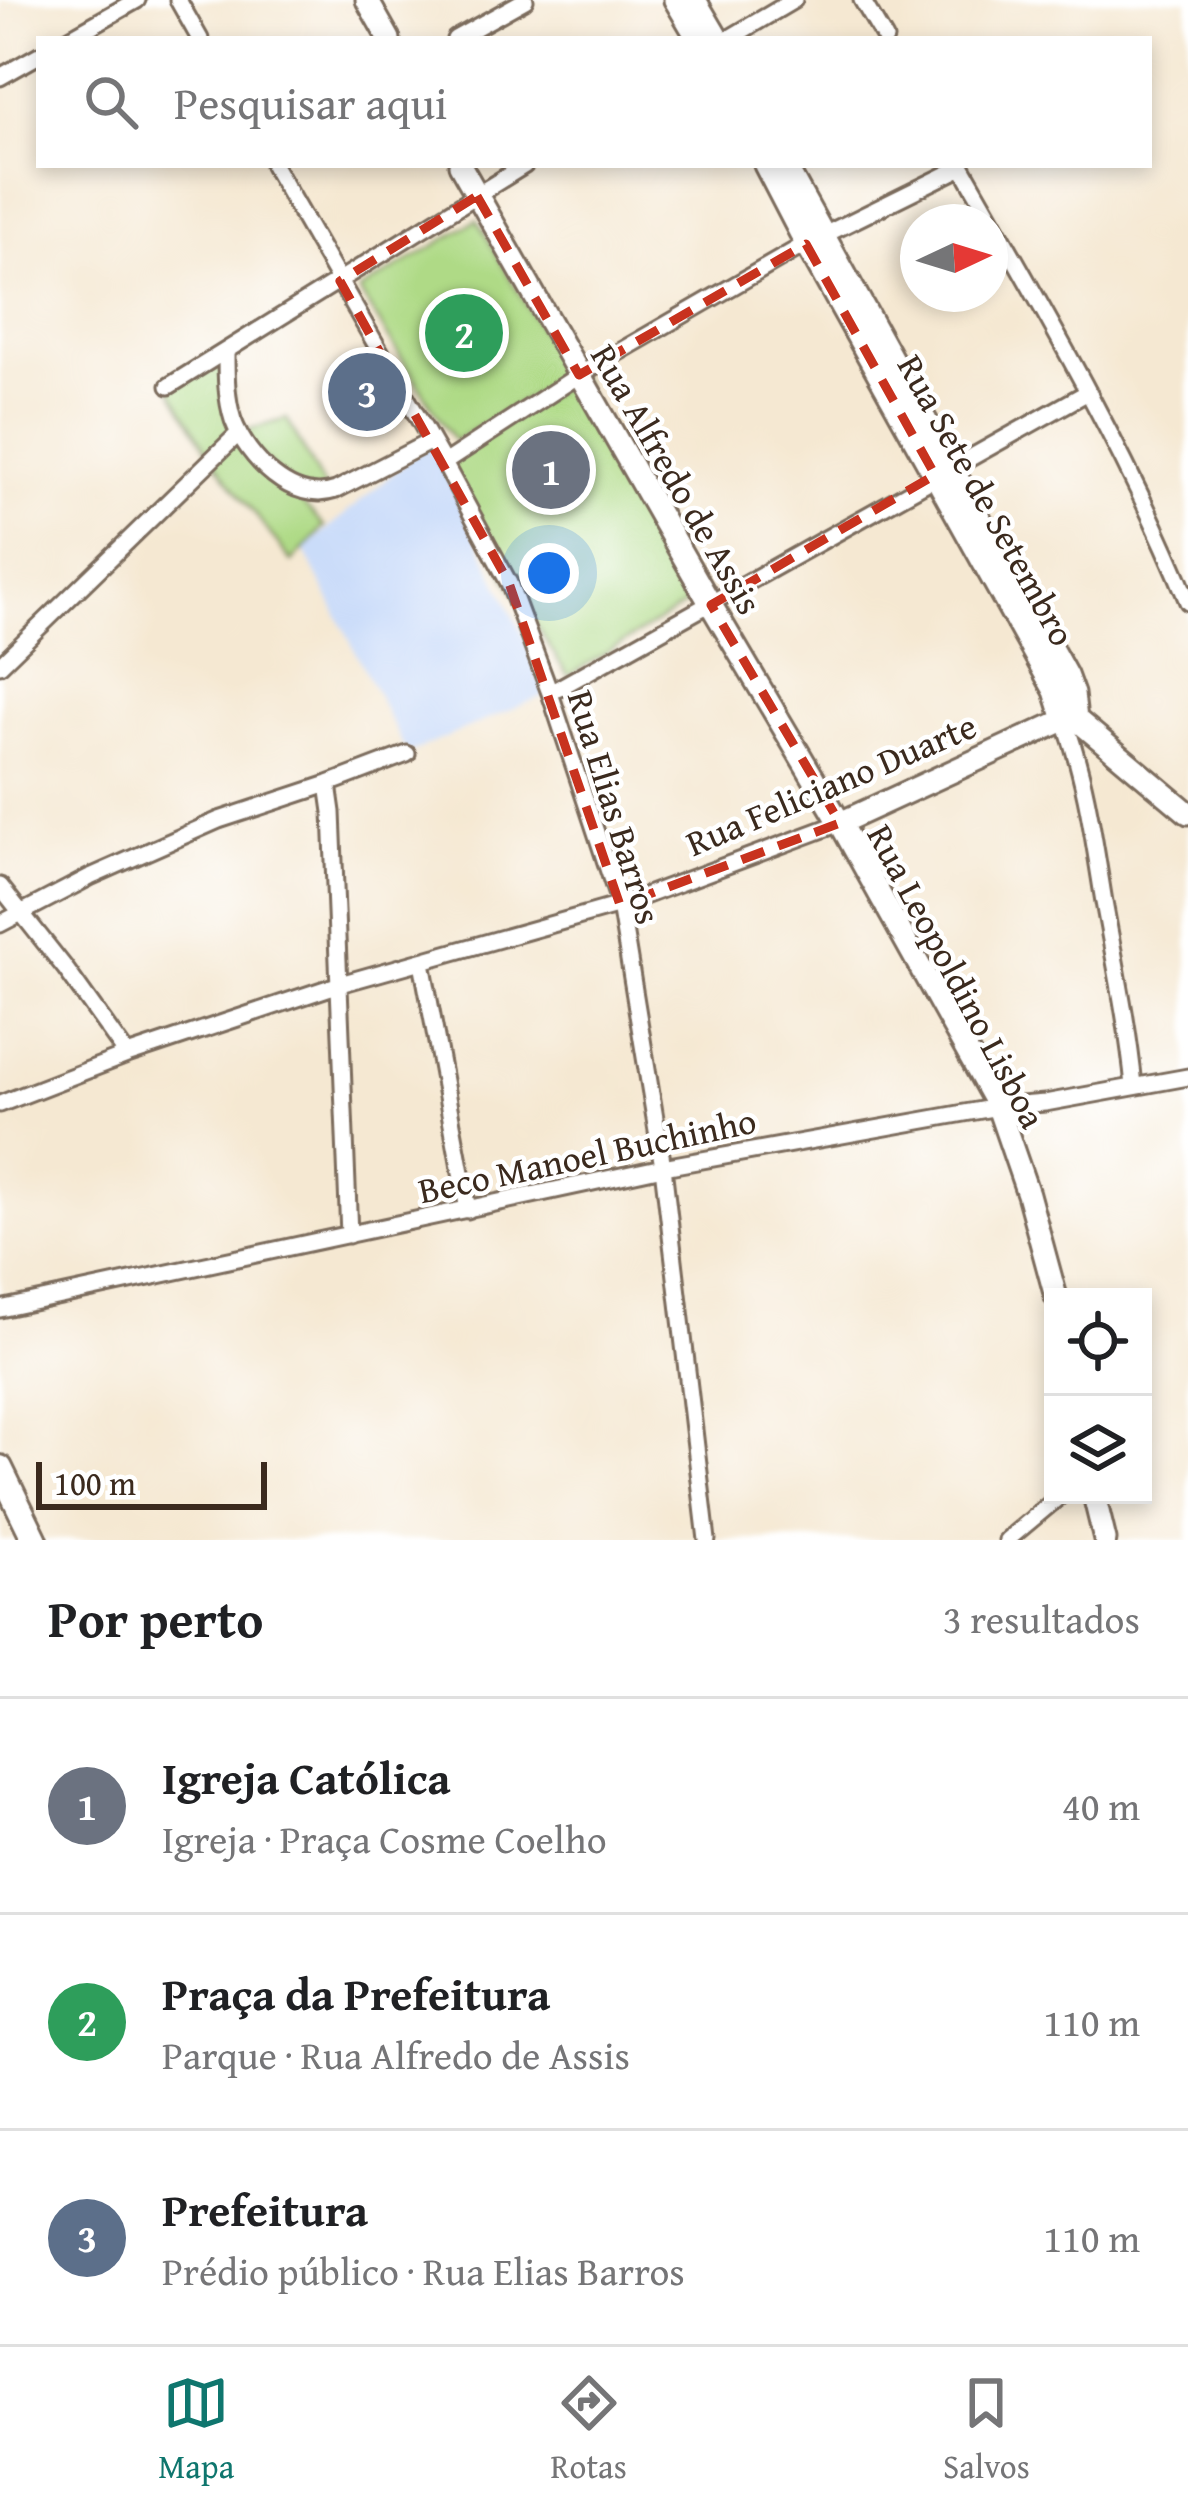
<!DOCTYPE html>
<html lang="pt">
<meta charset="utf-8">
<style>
:root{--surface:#fff;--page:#f6f6f6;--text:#202124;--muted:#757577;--line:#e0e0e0;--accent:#0f766e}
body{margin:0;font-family:"Gentium Book Plus",serif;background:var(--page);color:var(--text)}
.controls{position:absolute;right:36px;bottom:36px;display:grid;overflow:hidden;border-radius:0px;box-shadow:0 6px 18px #0003}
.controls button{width:108px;height:108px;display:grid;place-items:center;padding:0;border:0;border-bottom:3px solid var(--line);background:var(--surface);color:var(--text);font:60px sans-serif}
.compass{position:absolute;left:900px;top:204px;width:108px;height:108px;border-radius:50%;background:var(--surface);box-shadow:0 6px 18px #0003;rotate:86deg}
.scale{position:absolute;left:36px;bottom:30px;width:231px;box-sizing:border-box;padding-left:12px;border:6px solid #3b2a1e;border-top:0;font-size:33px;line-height:42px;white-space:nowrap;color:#3b2a1e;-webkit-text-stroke:9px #fff;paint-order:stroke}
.you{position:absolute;left:549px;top:573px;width:42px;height:42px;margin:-30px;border:9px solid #fff;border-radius:50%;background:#1a73e8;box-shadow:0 0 0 18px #1a73e833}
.badge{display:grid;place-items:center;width:78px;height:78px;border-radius:50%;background:var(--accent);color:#fff;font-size:39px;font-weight:700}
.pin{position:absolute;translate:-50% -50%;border:6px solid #fff;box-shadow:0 3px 12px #0006}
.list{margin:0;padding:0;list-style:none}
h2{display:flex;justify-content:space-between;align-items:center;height:156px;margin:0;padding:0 48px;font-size:51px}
h2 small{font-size:39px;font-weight:400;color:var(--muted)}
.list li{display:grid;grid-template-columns:78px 1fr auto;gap:36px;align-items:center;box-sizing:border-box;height:216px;padding:0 48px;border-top:3px solid var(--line)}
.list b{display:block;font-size:45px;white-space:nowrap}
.list p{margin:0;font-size:39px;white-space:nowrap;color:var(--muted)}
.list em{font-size:39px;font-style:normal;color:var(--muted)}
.icon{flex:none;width:66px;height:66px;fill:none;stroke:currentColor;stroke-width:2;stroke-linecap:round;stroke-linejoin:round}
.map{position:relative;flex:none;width:1188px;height:1540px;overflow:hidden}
.search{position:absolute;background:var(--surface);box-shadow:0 6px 18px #0003;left:36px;right:36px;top:36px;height:132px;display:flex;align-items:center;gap:30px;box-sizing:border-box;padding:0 42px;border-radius:0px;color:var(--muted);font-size:45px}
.sheet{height:804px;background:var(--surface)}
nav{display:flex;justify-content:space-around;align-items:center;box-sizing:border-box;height:168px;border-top:3px solid var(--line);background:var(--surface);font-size:33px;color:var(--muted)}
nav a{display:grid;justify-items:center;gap:6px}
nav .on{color:var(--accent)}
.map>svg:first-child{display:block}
.built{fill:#cadcf9}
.green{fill:#afda86;stroke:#758252;stroke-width:3}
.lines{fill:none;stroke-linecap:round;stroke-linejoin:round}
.street-casing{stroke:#7c6c5d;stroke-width:21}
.secondary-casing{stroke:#7c6c5d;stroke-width:27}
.primary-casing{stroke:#7c6c5d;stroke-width:30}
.street{stroke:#fff;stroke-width:15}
.secondary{stroke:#fff;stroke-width:21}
.primary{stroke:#fff;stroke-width:24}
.marked{fill:none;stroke:#c8321e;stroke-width:9;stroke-dasharray:24 15;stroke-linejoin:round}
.labels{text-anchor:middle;stroke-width:9;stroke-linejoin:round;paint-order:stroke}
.street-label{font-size:36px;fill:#3b2a1e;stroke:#fff}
</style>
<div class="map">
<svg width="1188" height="1540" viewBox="0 0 1188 1540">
<rect width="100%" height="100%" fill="#fff"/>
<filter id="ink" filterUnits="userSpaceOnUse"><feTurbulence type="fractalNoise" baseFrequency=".00833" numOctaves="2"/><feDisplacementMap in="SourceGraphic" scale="24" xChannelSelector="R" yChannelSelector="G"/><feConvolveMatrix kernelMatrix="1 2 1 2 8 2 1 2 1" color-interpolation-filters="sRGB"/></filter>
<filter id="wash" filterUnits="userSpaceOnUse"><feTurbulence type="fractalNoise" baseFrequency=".004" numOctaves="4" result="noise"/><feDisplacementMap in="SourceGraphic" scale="48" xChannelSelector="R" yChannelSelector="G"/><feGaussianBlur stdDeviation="2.7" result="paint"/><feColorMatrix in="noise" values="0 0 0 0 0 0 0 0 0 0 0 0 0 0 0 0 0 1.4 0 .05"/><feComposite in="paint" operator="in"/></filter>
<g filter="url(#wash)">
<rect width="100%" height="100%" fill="#f5e8d2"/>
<path class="built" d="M431,441L550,693L407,754L304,549Z"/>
<path class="green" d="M477,220L566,375L454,441L359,291Z
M226,352L239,432L287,419L327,493L298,490L257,453L324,527L292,562L213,460L169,386Z
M579,375L644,520L695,599L568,676L509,583L444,463Z"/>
</g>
<g filter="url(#ink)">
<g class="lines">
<defs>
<path id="street" d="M178,0L200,39
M862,0L885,39
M68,39L137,0
M455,39L525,0
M728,39L794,0
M0,77L39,55
M273,165L444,463L509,583L550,693L620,905L663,1167L707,1540
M961,165C1042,307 1126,450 1188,602
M226,352C226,375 226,398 233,420C247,458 293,505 336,490L431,441
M169,386L525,165
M444,463L579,375L806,244L962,167
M0,665L239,433
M550,693C730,594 908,491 1088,392
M1064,720C1086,778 1094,841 1104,902C1115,963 1128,1024 1134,1086
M328,784L332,812L349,1235
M0,886L65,968L127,1055
M0,924L90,877L219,820L328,784L407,754
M422,962L468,1210
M0,1104L127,1055L340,984L620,905L840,823
M0,1309L663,1167L998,1107L1045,1103L1188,1077
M1007,1540L1061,1495"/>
<path id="secondary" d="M367,0L389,39
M675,0L698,39
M695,0L718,39
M460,165L711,605L840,823L998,1107L1028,1194L1056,1297
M765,165L806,244L1055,691L1064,720
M785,165L1066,675L1073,694L1076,719
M1076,719L1188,813
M840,823L1064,720L1075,719
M1094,1495L1105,1540"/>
<path id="primary" d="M0,1468L35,1540"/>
</defs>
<use href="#street" class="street-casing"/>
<use href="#secondary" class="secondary-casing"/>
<use href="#primary" class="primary-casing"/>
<use href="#street" class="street"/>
<use href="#secondary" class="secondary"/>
<use href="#primary" class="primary"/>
</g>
</g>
<path class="marked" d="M477,196L579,375L806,244L935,475L711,605L840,823L620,905L509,583L340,281Z"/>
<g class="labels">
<g class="street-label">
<text transform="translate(677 479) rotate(60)" y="13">Rua Alfredo de Assis</text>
<text transform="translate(987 500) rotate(61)" y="13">Rua Sete de Setembro</text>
<text transform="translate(831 784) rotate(-23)" y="13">Rua Feliciano Duarte</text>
<text transform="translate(615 807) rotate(73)" y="13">Rua Elias Barros</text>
<text transform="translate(957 976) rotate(62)" y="13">Rua Leopoldino Lisboa</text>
<text transform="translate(587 1155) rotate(-12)" y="13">Beco Manoel Buchinho</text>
</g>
</g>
</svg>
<div class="controls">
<button><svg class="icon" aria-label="locate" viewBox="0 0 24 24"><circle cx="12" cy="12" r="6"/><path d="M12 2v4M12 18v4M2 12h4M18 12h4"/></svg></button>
<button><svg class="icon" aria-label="layers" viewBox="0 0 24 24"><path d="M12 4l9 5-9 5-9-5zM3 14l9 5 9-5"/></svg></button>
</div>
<svg class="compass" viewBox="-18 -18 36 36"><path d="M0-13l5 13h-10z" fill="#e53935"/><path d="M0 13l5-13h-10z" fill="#757577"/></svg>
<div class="scale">100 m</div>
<div class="you"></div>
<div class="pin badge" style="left:551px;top:470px;background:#6b7280">1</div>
<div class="pin badge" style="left:464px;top:333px;background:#2e9e5b">2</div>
<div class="pin badge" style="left:367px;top:392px;background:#5c6f8a">3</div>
<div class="search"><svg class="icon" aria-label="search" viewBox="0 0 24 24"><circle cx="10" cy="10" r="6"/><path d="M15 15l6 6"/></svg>Pesquisar aqui</div>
</div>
<section class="sheet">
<h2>Por perto<small>3 resultados</small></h2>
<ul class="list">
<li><span class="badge" style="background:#6b7280">1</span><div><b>Igreja Católica</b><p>Igreja · Praça Cosme Coelho</p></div><em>40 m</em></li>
<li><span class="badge" style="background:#2e9e5b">2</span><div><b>Praça da Prefeitura</b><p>Parque · Rua Alfredo de Assis</p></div><em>110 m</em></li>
<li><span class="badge" style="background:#5c6f8a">3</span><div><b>Prefeitura</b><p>Prédio público · Rua Elias Barros</p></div><em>110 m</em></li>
</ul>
</section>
<nav>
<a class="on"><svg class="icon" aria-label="map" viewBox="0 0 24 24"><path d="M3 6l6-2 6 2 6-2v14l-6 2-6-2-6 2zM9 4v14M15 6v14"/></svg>Mapa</a>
<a><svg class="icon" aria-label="directions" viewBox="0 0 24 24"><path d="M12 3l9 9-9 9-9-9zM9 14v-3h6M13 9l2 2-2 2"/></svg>Rotas</a>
<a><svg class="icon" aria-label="saved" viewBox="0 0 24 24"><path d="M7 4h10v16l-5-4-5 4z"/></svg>Salvos</a>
</nav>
